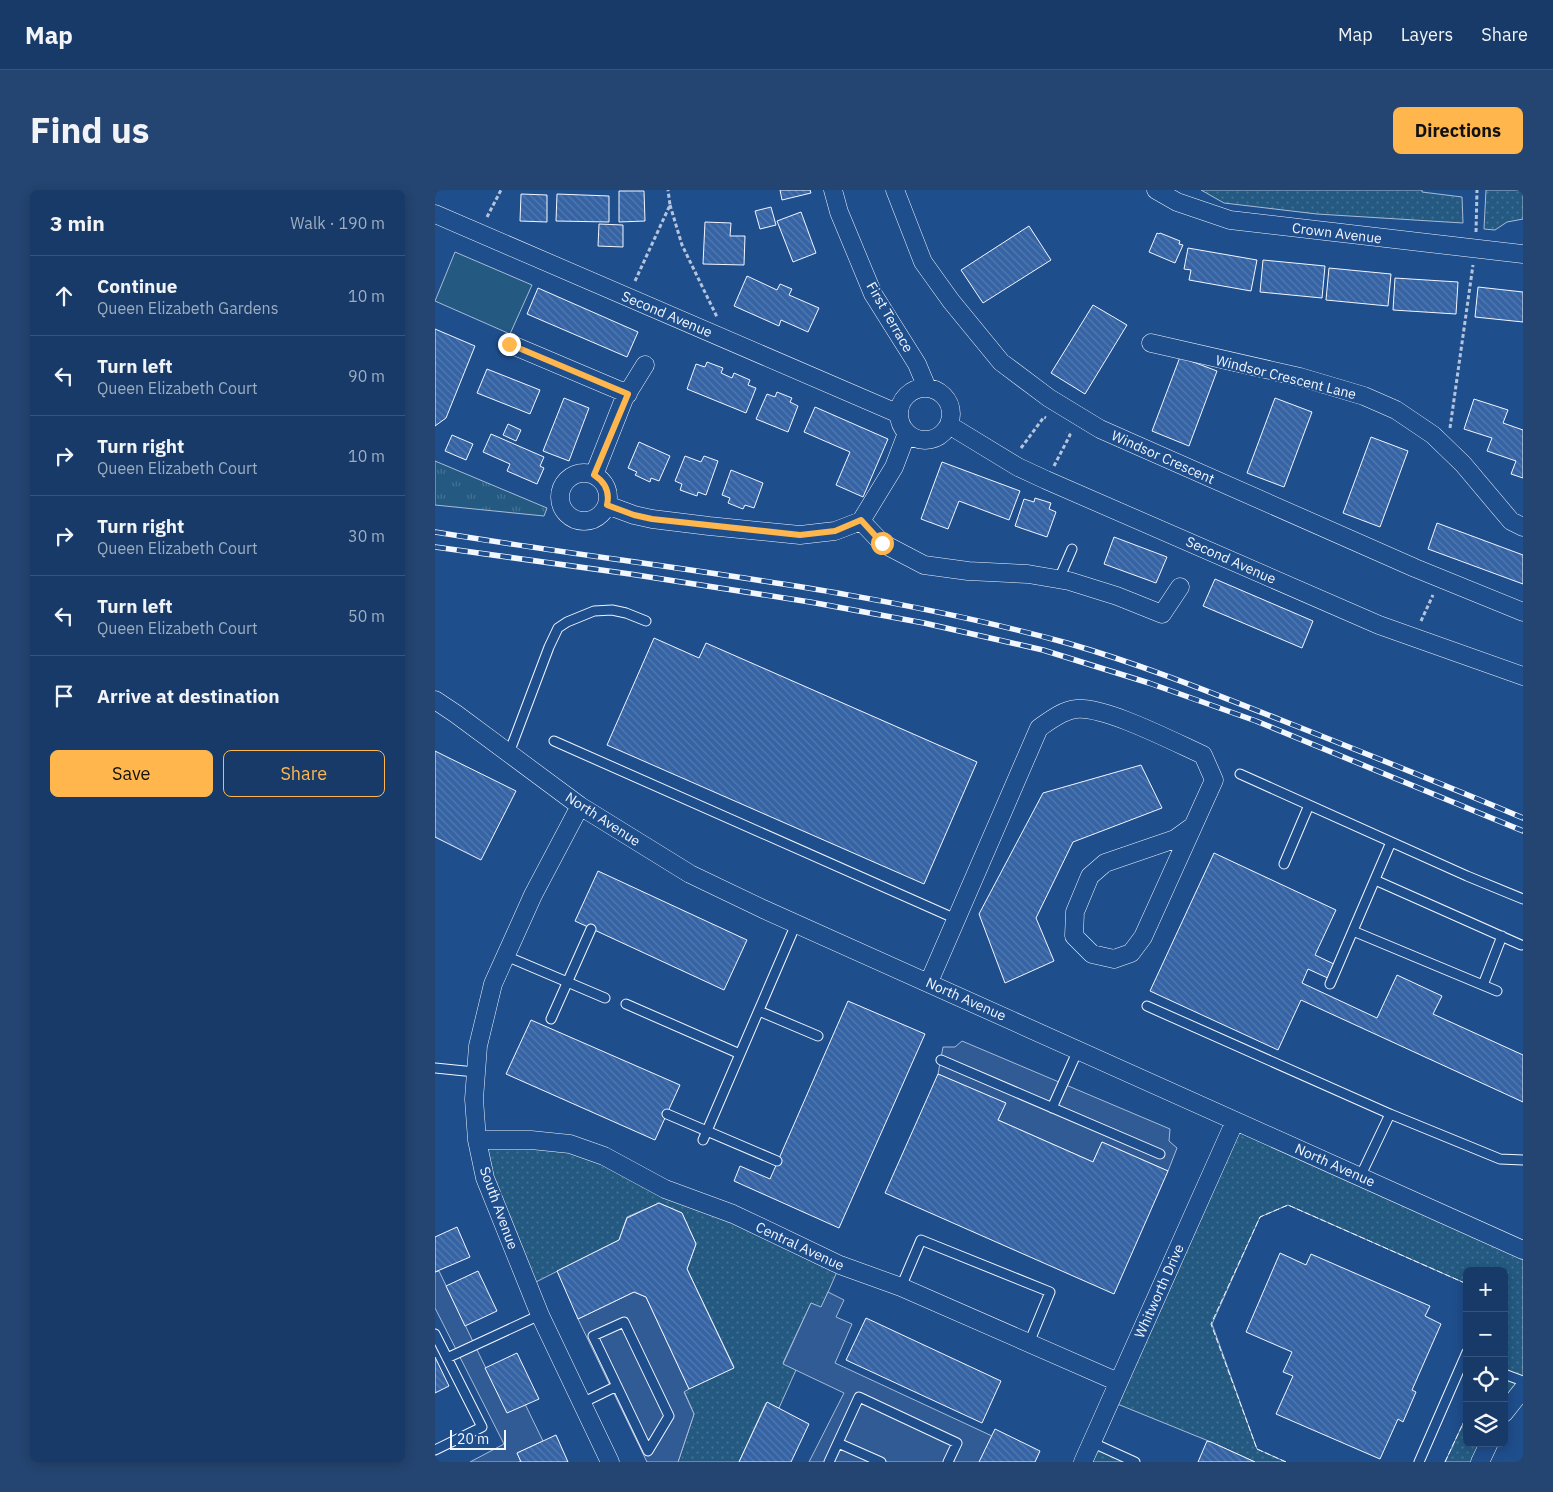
<!DOCTYPE html>
<meta charset="utf-8">
<style>
:root{--surface:#173a69;--page:#244571;--text:#f1f3f6;--muted:#9eadc0;--line:#36547d;--accent:#ffb74d}
body{margin:0;font-family:"IBM Plex Sans",sans-serif;background:var(--page);color:var(--text)}
.controls{position:absolute;right:15px;bottom:15px;display:grid;overflow:hidden;border-radius:8px;box-shadow:0 2px 12px #0003}
.controls button{width:45px;height:45px;display:grid;place-items:center;padding:0;border:0;border-bottom:1px solid var(--line);background:var(--surface);color:var(--text);font:25px sans-serif}
.scale{position:absolute;left:15px;bottom:12px;width:56px;box-sizing:border-box;padding-left:5px;border:2px solid #f2f6ff;border-top:0;font-size:14px;line-height:18px;white-space:nowrap;color:#f2f6ff;-webkit-text-stroke:4px #1f4e8c;paint-order:stroke}
.stop{position:absolute;width:15px;height:15px;margin:-11px;border:4px solid #ffb74d;border-radius:50%;background:#fff}
.stop.end{background:#ffb74d;border-color:#fff;box-shadow:0 1px 5px #0008}
.list{margin:0;padding:0;list-style:none}
h2{display:flex;justify-content:space-between;align-items:center;height:65px;margin:0;padding:0 20px;font-size:21px}
h2 small{font-size:16px;font-weight:400;color:var(--muted)}
.list li{display:grid;grid-template-columns:32px 1fr auto;gap:15px;align-items:center;box-sizing:border-box;height:80px;padding:0 20px;border-top:1px solid var(--line)}
.list b{display:block;font-size:19px;white-space:nowrap}
.list p{margin:0;font-size:16px;white-space:nowrap;color:var(--muted)}
.list em{font-size:16px;font-style:normal;color:var(--muted)}
.actions{display:flex;gap:10px;padding:15px 20px}
.actions a{flex:1;padding:11px 0;border:1px solid var(--accent);border-radius:8px;text-align:center;font-size:18px;color:var(--accent)}
.actions .main{background:var(--accent);color:#111}
.icon{flex:none;width:28px;height:28px;fill:none;stroke:currentColor;stroke-width:2;stroke-linecap:round;stroke-linejoin:round}
.map{position:relative;flex:none;width:1088px;height:1272px;overflow:hidden;border-radius:8px}
header{display:flex;align-items:center;gap:30px;box-sizing:border-box;height:70px;padding:0 25px;background:var(--surface);border-bottom:1px solid var(--line)}
header strong{font-size:24px}
nav{display:flex;gap:28px;margin-inline-start:auto;font-size:18px}
.intro{display:flex;align-items:center;justify-content:space-between;box-sizing:border-box;height:120px;padding:0 30px}
h1{margin:0;font-size:35px}
.button{padding:12px 22px;border-radius:8px;background:var(--accent);color:#111;font-size:18px;font-weight:700}
main{display:flex;gap:30px;padding:0 30px}
aside{flex:1;background:var(--surface);border-radius:8px;box-shadow:0 2px 12px #0003}
.map>svg:first-child{display:block}
.grass{fill:url(#grass-dots);stroke:#a8bbd7}
.park{fill:url(#park-tufts);stroke:#a8bbd7}
.garden{fill:#245a82;stroke:#a8bbd7}
.parking{fill:#305b95;stroke:#a8bbd7}
.building{fill:url(#building-back-hatch);stroke:#f2f6ff}
.lines{fill:none;stroke-linecap:round;stroke-linejoin:round}
.lane-casing{stroke:#f2f6ff;stroke-width:11}
.street-casing{stroke:#f2f6ff;stroke-width:19}
.path{stroke:#b3c4dc;stroke-width:3;stroke-dasharray:4 2.5;stroke-linecap:butt}
.lane{stroke:#1f4e8c;stroke-width:9}
.street{stroke:#1f4e8c;stroke-width:18}
.rail-casing{stroke:#f2f6ff;stroke-width:5.5}
.rail{stroke:#1f4e8c;stroke-width:4;stroke-dasharray:11;stroke-linecap:butt}
.fence{stroke:#f2f6ff;stroke-width:1;stroke-dasharray:6 2.5;stroke-linecap:butt}
.route{stroke:#ffb74d;stroke-width:6}
.labels{text-anchor:middle;stroke-width:4;stroke-linejoin:round;paint-order:stroke}
.street-label{font-size:14px;fill:#f2f6ff;stroke:#1f4e8c}
</style>
<header>
<strong>Map</strong>
<nav><a>Map</a><a>Layers</a><a>Share</a></nav>
</header>
<div class="intro"><h1>Find us</h1><a class="button">Directions</a></div>
<main>
<aside>
<h2>3 min<small>Walk · 190 m</small></h2>
<ul class="list">
<li><svg class="icon" aria-label="ahead" viewBox="0 0 24 24"><path d="M12 20V5M6 11l6-6 6 6"/></svg><div><b>Continue</b><p>Queen Elizabeth Gardens</p></div><em>10 m</em></li>
<li><svg class="icon" aria-label="left" viewBox="0 0 24 24"><path d="M17 20v-9H6M10 6l-5 5 5 5"/></svg><div><b>Turn left</b><p>Queen Elizabeth Court</p></div><em>90 m</em></li>
<li><svg class="icon" aria-label="right" viewBox="0 0 24 24"><path d="M7 20v-9h11M14 6l5 5-5 5"/></svg><div><b>Turn right</b><p>Queen Elizabeth Court</p></div><em>10 m</em></li>
<li><svg class="icon" aria-label="right" viewBox="0 0 24 24"><path d="M7 20v-9h11M14 6l5 5-5 5"/></svg><div><b>Turn right</b><p>Queen Elizabeth Court</p></div><em>30 m</em></li>
<li><svg class="icon" aria-label="left" viewBox="0 0 24 24"><path d="M17 20v-9H6M10 6l-5 5 5 5"/></svg><div><b>Turn left</b><p>Queen Elizabeth Court</p></div><em>50 m</em></li>
<li><svg class="icon" aria-label="arrive" viewBox="0 0 24 24"><path d="M6 21V4h12l-3 4 3 4H6"/></svg><div><b>Arrive at destination</b></div></li>
</ul>
<div class="actions"><a class="main">Save</a><a>Share</a></div>
</aside>
<div class="map">
<svg width="1088" height="1272" viewBox="0 0 1088 1272">
<defs>
<pattern id="grass-dots" width="8" height="8" patternUnits="userSpaceOnUse" patternTransform="scale(1.25)"><rect width="8" height="8" fill="#245a82"/><path d="M2 2h.1M6 6h.1" fill="none" stroke="#447295" stroke-width="1.8" stroke-linecap="round"/></pattern>
<pattern id="park-tufts" width="24" height="20" patternUnits="userSpaceOnUse" patternTransform="scale(1.25)"><rect width="24" height="20" fill="#245a82"/><path d="M3 7l-1-3M5 7V3M7 7l1-3M15 17l-1-3M17 17v-4M19 17l1-3" fill="none" stroke="#447295"/></pattern>
<pattern id="building-back-hatch" width="6" height="6" patternUnits="userSpaceOnUse" patternTransform="scale(1.25)"><rect width="6" height="6" fill="#3563a3"/><path d="M-1 5l2 2M0 0l6 6M5-1l2 2" fill="none" stroke="#537ab1"/></pattern>
</defs>
<rect width="100%" height="100%" fill="#1f4e8c"/>
<path class="grass" d="M766,0H987V2L1027,7L1028,33L882,24L789,13Z
M1051,0H1088V29L1072,32L1060,40L1049,39Z
M800,931L1088,1060V1199L1069,1223V1081H1032V1094L853,1015L825,1027L777,1134L822,1259L851,1272H820L776,1252L675,1211Z
M42,950L135,954L405,1075L386,1118L376,1113L348,1173L361,1180L344,1218L331,1213L304,1272H243L259,1224L249,1201L299,1177L252,1079L261,1054L247,1023L224,1013L192,1027L184,1050L93,1096Z
M1032,1225V1253H1054L1045,1272H1010Z
M656,1252L700,1272H648Z"/>
<path class="park" d="M0,271L112,318L109,326L0,315Z"/>
<path class="garden" d="M20,62L97,95L75,144L0,111Z"/>
<path class="parking" d="M527,851L735,939L734,951L742,958L733,981L667,952L658,972L563,930L570,913L503,884L508,857H520Z
M4,1081L72,1222L90,1214L108,1251L82,1263L86,1271L83,1272H35L69,1254L0,1118V1082Z
M199,1102L211,1107L254,1199L249,1202L259,1224L243,1272H212L143,1129Z
M393,1102L409,1110L401,1127L417,1134L400,1173L557,1246L545,1272H374L409,1203L348,1174L376,1113L386,1117Z"/>
<path class="building" d="M345,0H375L376,3L347,10Z
M184,1H209L210,31L184,32Z
M86,4L112,5V32L85,31Z
M122,4L174,6V32L121,31Z
M336,17L341,35L325,39L320,21Z
M366,22L381,63L358,72L342,31Z
M270,32L296,33L295,46H310L309,75L268,74Z
M164,34L188,35V57L163,56Z
M594,36L616,70L548,113L526,80Z
M722,43L724,44L725,43L745,51L744,54L748,55L740,73L714,62Z
M753,58L822,70L816,101L754,90L756,80L749,79Z
M828,70L890,76L887,108L825,102Z
M894,78L956,84L953,116L891,110Z
M312,86L342,100L345,94L357,99L354,105L384,118L373,142L346,130L344,136L299,116Z
M960,88L1023,92L1021,124L958,120Z
M1043,97L1088,102V132L1040,127Z
M103,98L203,142L192,167L92,124Z
M658,115L692,135L650,204L616,183Z
M0,139L40,156L11,228L0,236Z
M745,167L782,181L754,256L717,241Z
M272,172L288,178L286,183L297,188L299,183L315,190L313,195L321,198L311,223L252,199L261,174L270,177Z
M52,179L105,200L95,224L42,203Z
M342,202L357,208L355,212L363,216L353,242L321,229L332,204L340,207Z
M129,208L154,218L134,271L108,261Z
M840,208L877,222L849,297L812,283Z
M1039,209L1073,220L1068,233L1088,240V288L1076,284L1081,271L1052,261L1057,248L1029,239Z
M380,217L453,249L428,307L401,295L415,262L369,242Z
M73,234L86,240L81,251L68,245Z
M56,244L109,267L105,276L109,278L102,294L72,281L75,274L48,262Z
M17,245L38,254L31,270L10,261Z
M936,247L973,261L945,337L908,323Z
M204,252L235,266L224,291L216,288L215,292L200,285L202,282L193,278Z
M250,266L266,272L269,266L283,271L271,305L263,302L262,306L245,300L247,294L240,291Z
M507,272L585,301L574,330L524,311L513,339L486,329Z
M296,280L328,293L319,318L310,315L308,319L293,313L295,308L287,305Z
M600,308L616,313L614,319L621,322L612,347L580,336L589,309L599,312Z
M1002,333L1088,365V394L993,359Z
M679,347L732,367L721,393L669,374Z
M780,389L878,431L867,458L768,416Z
M219,448L264,468L271,453L542,572L489,694L172,555Z
M0,561L81,601L46,670L0,647Z
M706,575L727,618L638,652L601,728L619,771L570,793L544,724L608,603Z
M779,663L901,720L880,765L903,776L897,790L873,779L867,793L942,828L962,785L1007,806L998,824L1088,865V912L866,810L843,860L715,801Z
M163,681L312,750L289,800L140,731Z
M413,811L490,844L404,1038L299,991L305,976L335,989Z
M96,830L245,895L220,950L71,884Z
M503,884L571,913L563,930L658,972L667,952L733,981L679,1104L450,1003Z
M224,1013L247,1023L261,1054L252,1079L299,1178L254,1199L211,1107L199,1102L143,1129L122,1081L184,1050L192,1028Z
M22,1037L35,1067L0,1082V1047Z
M845,1063L871,1075L876,1064L995,1116L990,1126L1006,1134L977,1200L981,1202L968,1232L963,1229L945,1269L841,1224L858,1186L848,1182L857,1162L811,1142Z
M43,1081L62,1121L30,1136L11,1096Z
M431,1128L566,1191L547,1233L411,1170Z
M82,1163L104,1209L72,1223L50,1178Z
M0,1167L14,1196L0,1203Z
M332,1212L374,1234L356,1272H304Z
M560,1239L605,1261L600,1272H544Z
M121,1245L133,1272H86L82,1263Z
M772,1251L776,1252L820,1272H763Z"/>
<g class="lines">
<defs>
<path id="lane" d="M624,389L637,359
M119,551L521,729
M74,563L114,457L123,438L132,432L159,421L177,420L191,423L211,431
M805,584L1032,686L1088,709
M849,674L874,615
M940,690L1086,755
M918,741L1062,801
M71,766L170,808
M895,794L956,652
M1048,795L1067,746
M191,814L305,864
M712,816L955,924
M324,821L383,846
M116,829L156,739
M506,870L725,964
M0,878L40,882
M617,918L643,860
M232,924L342,971
M268,950L361,734
M925,987L955,924L1065,969L1088,970
M466,1097L486,1050L615,1102L594,1153
M189,1132L234,1226L213,1261L158,1146Z
M0,1144L47,1237L0,1260
M12,1168L105,1125
M1069,1184L1088,1191
M147,1213L182,1196
M656,1252L700,1272
M403,1253L446,1272
M394,1272L424,1207L522,1253L513,1272
M984,1272L1032,1162"/>
<path id="street" d="M398,0L404,22L438,104L482,174L492,198
M460,0L488,72L516,111L566,172L614,208L665,239L980,378L1088,422
M721,0L742,12L795,30L1088,64
M0,24L464,224
M716,153L865,187L929,206L961,220L998,245L1028,274L1076,331L1088,337
M75,154L193,204
M464 224a26 26 0 1 1 52 0a26 26 0 1 1-52 0Z
M514,235L583,277L611,290L944,435L1088,486
M125 307a24 24 0 1 1 48 0a24 24 0 1 1-48 0Z
M159,285L189,209L210,175
M172,315L199,325L217,329L274,336L365,345L400,341L426,331L459,277L472,243
M426,331L447,353L489,375L533,381L593,384L634,391L682,406L727,424L745,397
M0,510L21,524L145,616L255,684L328,719L1088,1060
M145,616L98,705L58,794L43,856L39,909L42,950L50,988L105,1125L175,1272
M494,792L604,538C614,531 628,520 641,519C670,516 739,552 768,565L779,590L708,747L696,763L679,769L657,764L639,746L640,722L655,686L670,673L740,649L758,636
M42,950H96L135,954L169,966L230,999L298,1024L405,1075L466,1097L683,1192
M1069,1223L1088,1199
M648,1272L800,931
M1045,1272L1054,1253"/>
</defs>
<use href="#lane" class="lane-casing"/>
<use href="#street" class="street-casing"/>
<path class="path" d="M235,15L247,55L282,127
M52,27L66,0
M1041,42L1042,0
M200,91L235,15L233,0
M1015,238L1038,75
M586,258L609,227L611,228
M619,276L635,245L632,242
M986,431L998,405"/>
<use href="#lane" class="lane"/>
<use href="#street" class="street"/>
<defs>
<path id="rail" d="M0,342C211,377 425,396 632,453C705,474 775,502 846,530C927,562 1008,594 1088,628
M0,357L195,384L375,412L489,433L608,460L714,493L821,531L1088,641"/>
</defs>
<use href="#rail" class="rail-casing"/>
<use href="#rail" class="rail"/>
<path class="fence" d="M851,1272L822,1259L776,1134L825,1027L853,1015L1032,1094
M1010,1272L1032,1225"/>
</g>
<g class="lines">
<path class="route" d="M74,154L193,204L159,285C170,292 175,302 172,315L199,325L217,329L365,345L400,341L426,330L447,353"/>
</g>
<g class="labels">
<g class="street-label">
<text transform="translate(902 43) rotate(7)" y="5">Crown Avenue</text>
<text transform="translate(232 124) rotate(23)" y="5">Second Avenue</text>
<text transform="translate(455 127) rotate(60)" y="5">First Terrace</text>
<text transform="translate(851 187) rotate(14)" y="5">Windsor Crescent Lane</text>
<text transform="translate(728 267) rotate(24)" y="5">Windsor Crescent</text>
<text transform="translate(796 370) rotate(24)" y="5">Second Avenue</text>
<text transform="translate(168 629) rotate(33)" y="5">North Avenue</text>
<text transform="translate(531 809) rotate(24)" y="5">North Avenue</text>
<text transform="translate(900 975) rotate(24)" y="5">North Avenue</text>
<text transform="translate(64 1018) rotate(70)" y="5">South Avenue</text>
<text transform="translate(365 1056) rotate(25)" y="5">Central Avenue</text>
<text transform="translate(724 1101) rotate(-66)" y="5">Whitworth Drive</text>
</g>
</g>
</svg>
<div class="controls">
<button>+</button>
<button>−</button>
<button><svg class="icon" aria-label="locate" viewBox="0 0 24 24"><circle cx="12" cy="12" r="6"/><path d="M12 2v4M12 18v4M2 12h4M18 12h4"/></svg></button>
<button><svg class="icon" aria-label="layers" viewBox="0 0 24 24"><path d="M12 4l9 5-9 5-9-5zM3 14l9 5 9-5"/></svg></button>
</div>
<div class="scale">20 m</div>
<div class="stop" style="left:447px;top:353px"></div>
<div class="stop end" style="left:74px;top:154px"></div>
</div>
</main>
